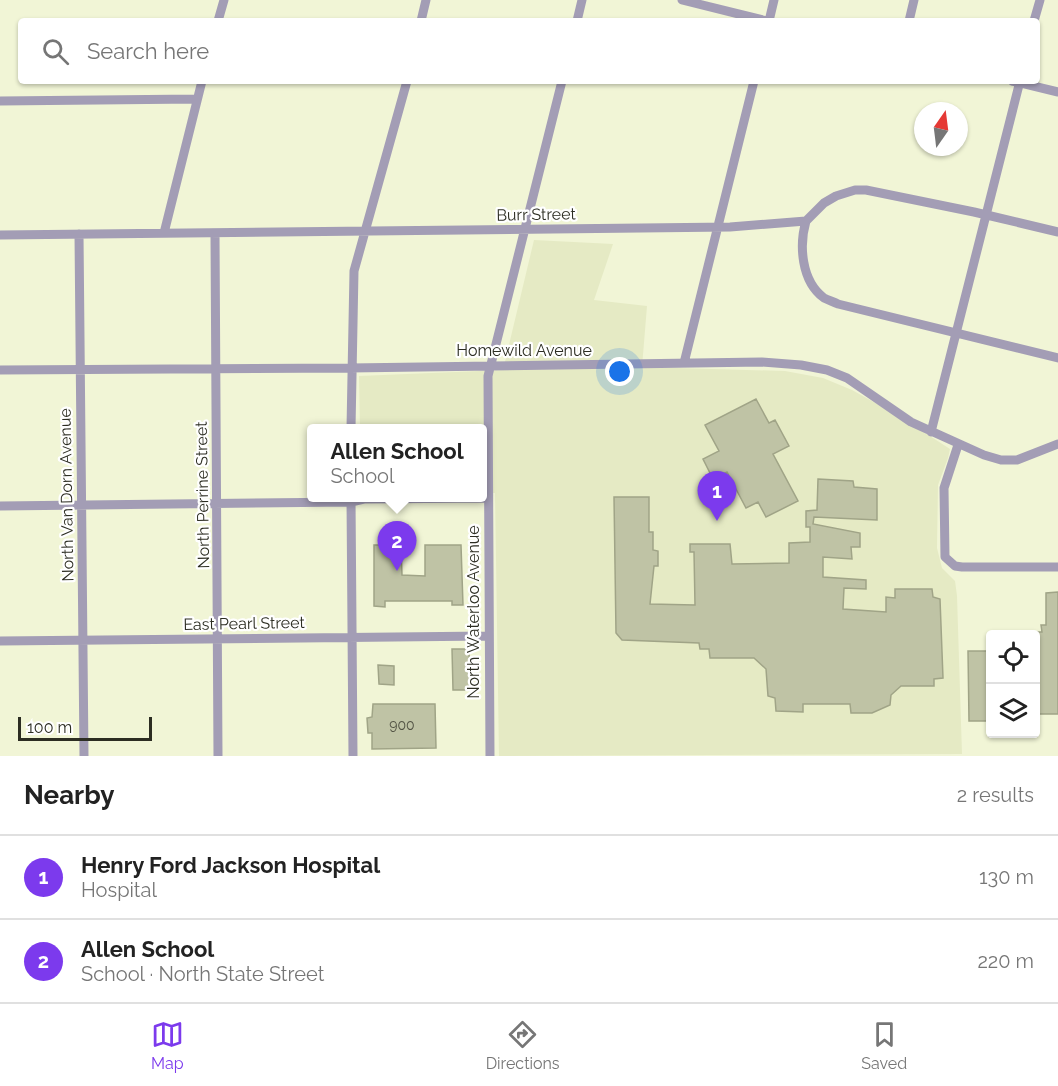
<!DOCTYPE html>
<meta charset="utf-8">
<style>
:root{--surface:#fff;--page:#f6f6f6;--text:#222;--muted:#767676;--line:#e0e0e0;--accent:#7c3aed}
body{margin:0;font-family:Raleway,sans-serif;background:var(--page);color:var(--text)}
.controls{position:absolute;right:18px;bottom:18px;display:grid;overflow:hidden;border-radius:6px;box-shadow:0 2px 4px #0004}
.controls button{width:54px;height:54px;display:grid;place-items:center;padding:0;border:0;border-bottom:2px solid var(--line);background:var(--surface);color:var(--text);font:30px sans-serif}
.compass{position:absolute;left:914px;top:102px;width:54px;height:54px;border-radius:50%;background:var(--surface);box-shadow:0 2px 4px #0004;rotate:14deg}
.scale{position:absolute;left:18px;bottom:15px;width:134px;box-sizing:border-box;padding-left:6px;border:3px solid #2c2d22;border-top:0;font-size:16px;line-height:21px;white-space:nowrap;color:#2c2d22;-webkit-text-stroke:4px #fff;paint-order:stroke}
.you{position:absolute;left:620px;top:372px;width:21px;height:21px;margin:-15px;border:4px solid #fff;border-radius:50%;background:#1a73e8;box-shadow:0 0 0 9px #1a73e833}
.badge{display:grid;place-items:center;width:39px;height:39px;border-radius:50%;background:var(--accent);color:#fff;font-size:20px;font-weight:700}
.pin{position:absolute;translate:-50% -50px;filter:drop-shadow(0 2px 3px #0008)}
.pin::after{content:'';position:absolute;top:32px;width:21px;height:18px;background:inherit;clip-path:polygon(0 0,100% 0,50% 100%)}
.popup{position:absolute;left:307px;top:424px;width:180px;height:78px;box-sizing:border-box;display:grid;place-content:center;border-radius:6px;background:var(--surface);filter:drop-shadow(0 2px 4px #0005);font-size:20px;white-space:nowrap;color:var(--muted)}
.popup b{font-size:22px;color:var(--text)}
.popup::after{content:'';position:absolute;left:50%;top:100%;margin-left:-12px;border:12px solid transparent;border-top-color:var(--surface)}
.list{margin:0;padding:0;list-style:none}
h2{display:flex;justify-content:space-between;align-items:center;height:78px;margin:0;padding:0 24px;font-size:26px}
h2 small{font-size:20px;font-weight:400;color:var(--muted)}
.list li{display:grid;grid-template-columns:39px 1fr auto;gap:18px;align-items:center;box-sizing:border-box;height:84px;padding:0 24px;border-top:2px solid var(--line)}
.list b{display:block;font-size:22px;white-space:nowrap}
.list p{margin:0;font-size:20px;white-space:nowrap;color:var(--muted)}
.list em{font-size:20px;font-style:normal;color:var(--muted)}
.icon{flex:none;width:33px;height:33px;fill:none;stroke:currentColor;stroke-width:2;stroke-linecap:round;stroke-linejoin:round}
.map{position:relative;flex:none;width:1058px;height:756px;overflow:hidden}
.search{position:absolute;background:var(--surface);box-shadow:0 2px 4px #0004;left:18px;right:18px;top:18px;height:66px;display:flex;align-items:center;gap:15px;box-sizing:border-box;padding:0 21px;border-radius:6px;color:var(--muted);font-size:22px}
.sheet{height:246px;background:var(--surface)}
nav{display:flex;justify-content:space-around;align-items:center;box-sizing:border-box;height:84px;border-top:2px solid var(--line);background:var(--surface);font-size:16px;color:var(--muted)}
nav a{display:grid;justify-items:center;gap:3px}
nav .on{color:var(--accent)}
.map>svg:first-child{display:block}
.built{fill:#e5eac4}
.building{fill:#bfc3a5;stroke:#a0a487;stroke-width:1.5}
.lines{fill:none;stroke-linecap:round;stroke-linejoin:round}
.minor{stroke:#a39db5;stroke-width:9}
.labels{text-anchor:middle;stroke-width:4.5;stroke-linejoin:round;paint-order:stroke}
.number-label{font-size:14px;fill:#515243}
.street-label{font-size:16px;fill:#2c2d22;stroke:#fff}
</style>
<div class="map">
<svg width="1058" height="756" viewBox="0 0 1058 756">
<rect width="100%" height="100%" fill="#f1f5d6"/>
<path class="built" d="M534,240L613,244L594,300L647,306L642,367L785,371L823,378L852,390L899,416L950,449L948,458L938,485L937,548L942,568L955,581L957,596L962,754L499,756L495,493H483L482,428H360L359,376L503,370Z"/>
<path class="building" d="M756,399L769,423L775,420L789,446L773,454L798,501L766,517L758,502L746,508L727,472L713,479L703,459L719,451L705,425Z
M818,479L853,481L854,487L877,489V520L814,517L813,524L860,533V547H851L852,559L823,557V577L866,580V589L844,588L843,609L886,612V597L895,598V589H932L933,597L940,599L943,678L934,679V686H901L891,695L890,705L872,713H851L850,704H803V712L776,711L775,698L768,696L766,669L754,658H710L709,649H700L699,643L622,640L616,633L614,497H649V532H653V550L658,551V566H654L650,604L695,605L694,552H690V544H730L732,564L789,563V543L810,542V527H806V511L817,510Z
M374,545H401L402,575L425,576V545H461L463,605H452V601H385V607L374,606Z
M1058,592V714H1035V632H1042L1041,625H1046V593Z
M452,649H469L470,690H453Z
M968,651H990V721H969Z
M378,665L394,666V685L379,684Z
M373,704H435L436,748L372,749V733H368L367,718L372,717Z"/>
<g class="lines">
<path class="minor" d="M682,0L767,21
M218,21L224,0
M421,21L426,0
M577,21L582,0
M769,21L774,0
M909,21L914,0
M1034,21L1040,0
M1012,81L1058,92
M0,101L196,99
M806,221C799,245 801,281 824,298C828,300 834,302 838,304L1058,358
M164,233L202,81
M215,233L218,756
M79,234L84,756
M0,235L730,227L806,221L824,203L836,196L855,190H866L974,212L1058,232
M684,363L754,81
M0,370L350,368L762,362L801,365L827,370L847,378L911,422L984,455L1001,460H1017L1058,444
M351,428L354,271L407,81
M931,432L1020,81
M958,445L944,488L945,557L955,566L962,567H1058
M351,498L353,756
M0,506L351,502L364,499L488,498
M0,641L488,636
M490,756L488,376L562,81"/>
</g>
<g class="labels">
<g class="number-label">
<text x="402" y="730">900</text>
</g>
<g class="street-label">
<text transform="translate(536 214) rotate(-1)" y="6">Burr Street</text>
<text x="524" y="356">Homewild Avenue</text>
<text transform="translate(66 495) rotate(-91)" y="6">North Van Dorn Avenue</text>
<text transform="translate(202 495) rotate(-91)" y="6">North Perrine Street</text>
<text transform="translate(473 612) rotate(-90)" y="6">North Waterloo Avenue</text>
<text transform="translate(244 623) rotate(-1)" y="6">East Pearl Street</text>
</g>
</g>
</svg>
<div class="controls">
<button><svg class="icon" aria-label="locate" viewBox="0 0 24 24"><circle cx="12" cy="12" r="6"/><path d="M12 2v4M12 18v4M2 12h4M18 12h4"/></svg></button>
<button><svg class="icon" aria-label="layers" viewBox="0 0 24 24"><path d="M12 4l9 5-9 5-9-5zM3 14l9 5 9-5"/></svg></button>
</div>
<svg class="compass" viewBox="-18 -18 36 36"><path d="M0-13l5 13h-10z" fill="#e53935"/><path d="M0 13l5-13h-10z" fill="#767676"/></svg>
<div class="scale">100 m</div>
<div class="you"></div>
<div class="pin badge" style="left:717px;top:521px">1</div>
<div class="pin badge" style="left:397px;top:571px">2</div>
<div class="popup"><b>Allen School</b>School</div>
<div class="search"><svg class="icon" aria-label="search" viewBox="0 0 24 24"><circle cx="10" cy="10" r="6"/><path d="M15 15l6 6"/></svg>Search here</div>
</div>
<section class="sheet">
<h2>Nearby<small>2 results</small></h2>
<ul class="list">
<li><span class="badge">1</span><div><b>Henry Ford Jackson Hospital</b><p>Hospital</p></div><em>130 m</em></li>
<li><span class="badge">2</span><div><b>Allen School</b><p>School · North State Street</p></div><em>220 m</em></li>
</ul>
</section>
<nav>
<a class="on"><svg class="icon" aria-label="map" viewBox="0 0 24 24"><path d="M3 6l6-2 6 2 6-2v14l-6 2-6-2-6 2zM9 4v14M15 6v14"/></svg>Map</a>
<a><svg class="icon" aria-label="directions" viewBox="0 0 24 24"><path d="M12 3l9 9-9 9-9-9zM9 14v-3h6M13 9l2 2-2 2"/></svg>Directions</a>
<a><svg class="icon" aria-label="saved" viewBox="0 0 24 24"><path d="M7 4h10v16l-5-4-5 4z"/></svg>Saved</a>
</nav>
